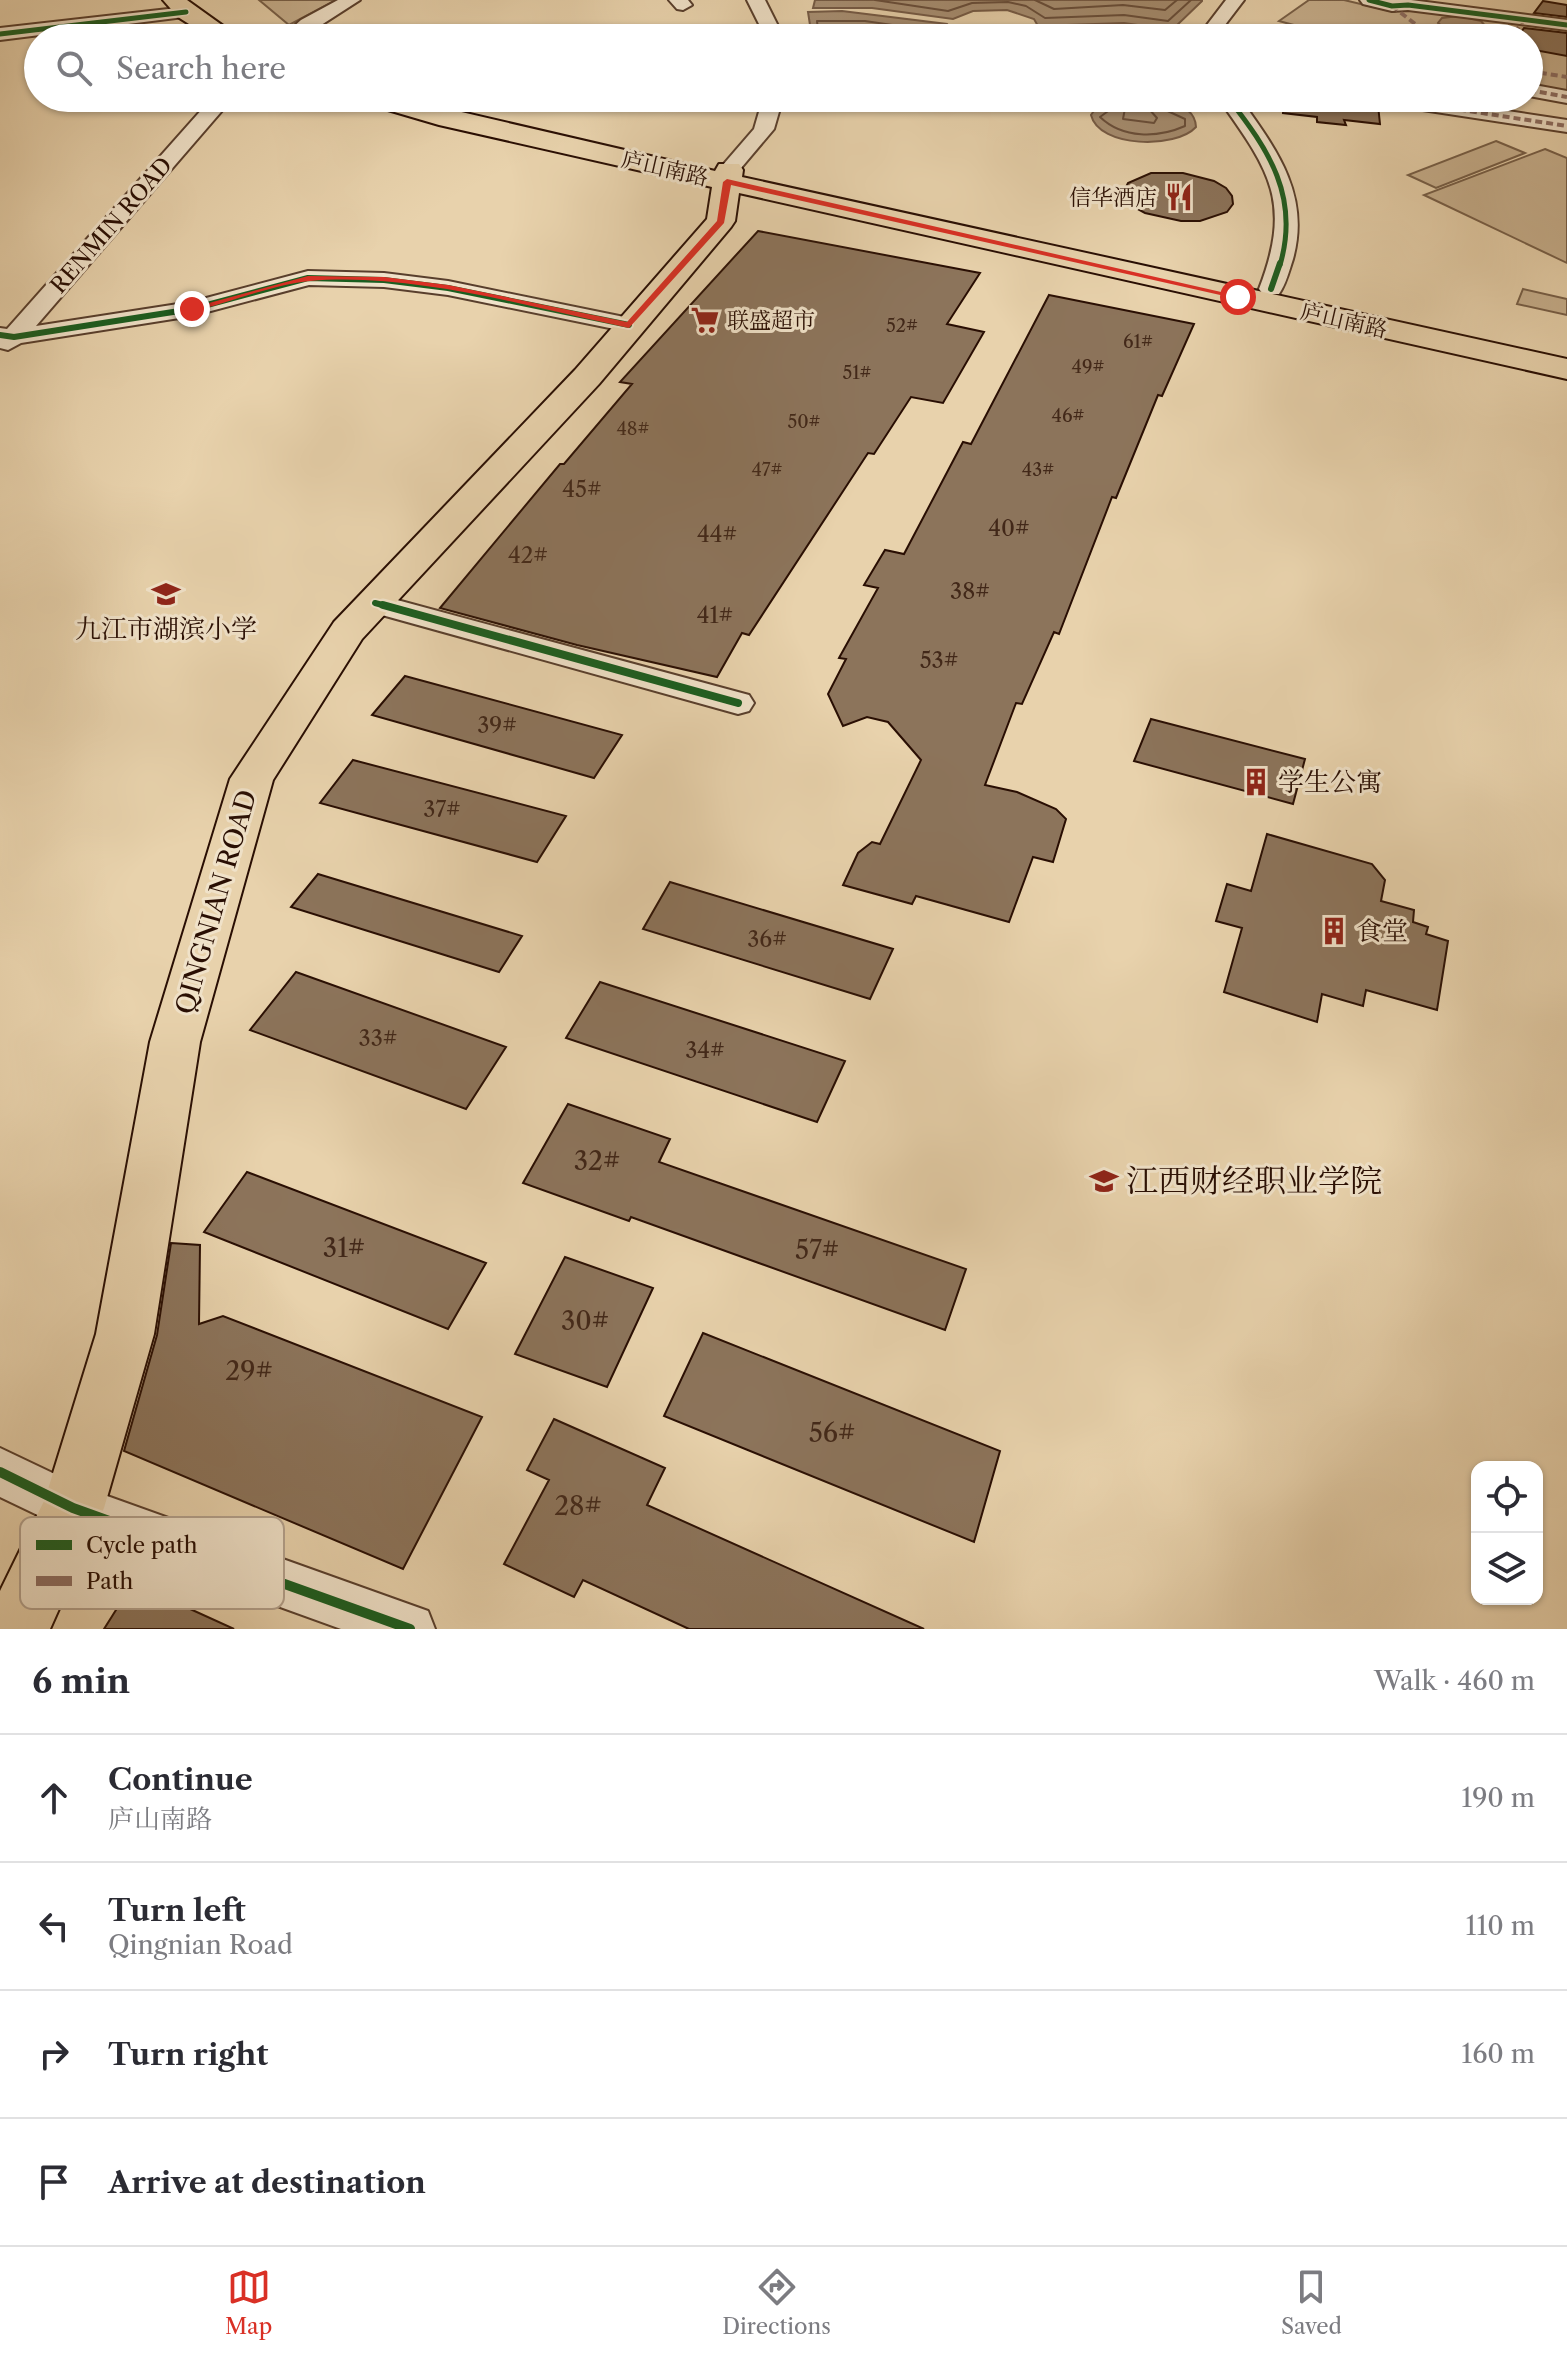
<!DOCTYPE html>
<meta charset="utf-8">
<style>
:root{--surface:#fff;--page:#f7f7f7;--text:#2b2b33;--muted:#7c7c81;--line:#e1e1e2;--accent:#d93025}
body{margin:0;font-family:"Libre Caslon Text","Noto Serif SC",serif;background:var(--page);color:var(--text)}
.controls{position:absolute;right:24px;bottom:24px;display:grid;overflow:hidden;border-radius:16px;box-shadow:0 2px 6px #0004}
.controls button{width:72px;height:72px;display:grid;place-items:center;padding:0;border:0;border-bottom:2px solid var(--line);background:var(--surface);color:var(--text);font:40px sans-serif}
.stop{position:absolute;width:24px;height:24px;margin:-18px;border:6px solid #d93025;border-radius:50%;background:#fff}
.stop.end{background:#d93025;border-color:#fff;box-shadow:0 2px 8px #0008}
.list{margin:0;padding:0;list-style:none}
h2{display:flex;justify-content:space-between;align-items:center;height:104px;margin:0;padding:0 32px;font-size:34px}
h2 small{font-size:26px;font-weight:400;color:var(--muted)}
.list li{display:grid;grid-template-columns:52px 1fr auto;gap:24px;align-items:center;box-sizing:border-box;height:128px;padding:0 32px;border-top:2px solid var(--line)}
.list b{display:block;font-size:30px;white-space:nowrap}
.list p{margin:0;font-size:26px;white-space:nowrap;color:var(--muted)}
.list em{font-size:26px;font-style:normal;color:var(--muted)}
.icon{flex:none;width:44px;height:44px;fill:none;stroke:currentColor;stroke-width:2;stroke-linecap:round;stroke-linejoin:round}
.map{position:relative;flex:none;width:1567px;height:1629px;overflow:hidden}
.search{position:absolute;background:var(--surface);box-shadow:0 2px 6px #0004;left:24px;right:24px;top:24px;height:88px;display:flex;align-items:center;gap:20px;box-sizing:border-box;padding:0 28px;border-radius:44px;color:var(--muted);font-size:30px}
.sheet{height:616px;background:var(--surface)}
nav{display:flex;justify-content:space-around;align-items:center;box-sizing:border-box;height:112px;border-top:2px solid var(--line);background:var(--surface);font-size:22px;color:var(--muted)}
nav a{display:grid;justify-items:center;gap:4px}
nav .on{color:var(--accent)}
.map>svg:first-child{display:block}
.green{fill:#c8b18f;stroke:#786049;stroke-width:2}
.water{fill:#a78f73;stroke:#755b46;stroke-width:2}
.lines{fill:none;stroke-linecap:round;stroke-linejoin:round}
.shore{stroke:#684e3b;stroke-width:2}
.building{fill:#8c745b;stroke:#290e03;stroke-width:2}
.minor-casing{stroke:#593f2d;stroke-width:4}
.major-casing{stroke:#290e03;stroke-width:4}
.minor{fill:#f0e2c9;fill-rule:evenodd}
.major{fill:#e8d2ac;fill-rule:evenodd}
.quiet{stroke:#8d6e63;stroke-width:4;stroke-dasharray:7 4;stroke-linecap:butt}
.cycleway-far3-casing{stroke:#f0e2c9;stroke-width:8}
.cycleway-far2-casing{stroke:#f0e2c9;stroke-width:10}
.cycleway-far1-casing{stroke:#f0e2c9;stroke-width:13}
.cycleway-casing{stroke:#f0e2c9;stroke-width:15}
.cycleway-far3{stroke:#1b5e20;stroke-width:5}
.cycleway-far2{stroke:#1b5e20;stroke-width:6}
.cycleway-far1{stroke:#1b5e20;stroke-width:8}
.cycleway{stroke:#1b5e20;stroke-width:10}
.route{fill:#d93025}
.labels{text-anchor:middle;stroke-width:6;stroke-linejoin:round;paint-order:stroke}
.far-number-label{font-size:18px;fill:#422819}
.far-street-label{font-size:22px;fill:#290e03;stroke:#f0e2c9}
.far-poi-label{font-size:22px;fill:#290e03;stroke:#f0e2c9;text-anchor:end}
.number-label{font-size:22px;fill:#422819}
.poi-label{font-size:26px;fill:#290e03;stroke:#f0e2c9;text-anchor:start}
.street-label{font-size:26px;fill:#290e03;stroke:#f0e2c9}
.near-number-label{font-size:26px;fill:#422819}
.near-poi-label{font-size:32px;fill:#290e03;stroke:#f0e2c9;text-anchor:start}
.key{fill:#f0e2c9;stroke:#b4a28e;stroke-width:2}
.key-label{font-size:22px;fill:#290e03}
</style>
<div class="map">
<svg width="1567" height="1629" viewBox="0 0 1567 1629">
<rect width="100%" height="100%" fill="#e8d2ac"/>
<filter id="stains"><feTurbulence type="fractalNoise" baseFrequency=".0025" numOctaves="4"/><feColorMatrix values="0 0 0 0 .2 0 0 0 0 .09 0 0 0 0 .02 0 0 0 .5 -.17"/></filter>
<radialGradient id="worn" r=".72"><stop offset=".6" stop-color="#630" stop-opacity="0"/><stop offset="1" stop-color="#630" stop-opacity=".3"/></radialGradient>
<path class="green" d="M259,0H336L289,25Z
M1309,0H1344L1394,12L1409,7L1567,28V91L1529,84V38H1342L1279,21Z
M1496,141L1525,153L1436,188L1408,175Z
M1545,149L1567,158V263L1424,195Z
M1523,289L1567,299V315L1517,304Z"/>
<path class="water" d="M815,0H1202V1L1172,30L1124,23L1038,26L1034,19L1007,10L973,11L953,19L872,8H813Z
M842,11L947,24L957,35L968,38H812L808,12Z
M1459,16L1481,21L1486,27C1473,38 1450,34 1438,23L1442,18Z
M1124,28L1159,33L1160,38H1022L1033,31Z
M1120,99C1141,98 1195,96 1196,127C1176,149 1099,148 1091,115L1096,108Z"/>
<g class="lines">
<path class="shore" d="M875,0L948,11L972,3L1008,2L1026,6L1045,18L1124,15L1168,21L1191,0
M1035,0L1054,9L1123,5L1165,10L1177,0
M819,38L817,21H865L940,32L947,38
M1117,98L1115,106L1100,117C1123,139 1158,138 1185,126V119L1161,108L1157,98
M1127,98L1123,119L1154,123L1157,118L1149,109L1147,98"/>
</g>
<path class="building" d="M1543,1L1567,5V17L1534,13Z
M1524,28L1567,33V56L1529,49V38H1517Z
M1284,98H1370L1378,105L1380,124L1344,120L1346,125L1317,122V117L1283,113Z
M1151,173H1183L1214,181L1226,188L1232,196L1233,204L1227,212L1200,221H1181L1145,213L1132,206L1125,199L1124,191L1128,183Z
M758,231L980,273L947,324L984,332L943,403L911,397L874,454L868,453L749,635L742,633L717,677L577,645L440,608L560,464H564L632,384L620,382Z
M1049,295L1194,324L1162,396L1158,395L1116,498L1112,497L1059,634L1054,632L1022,704L1016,703L985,785L1017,792L1056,809L1066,819L1053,862L1033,857L1009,922L916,896L912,904L843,885L858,853L872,842L880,844L921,760L888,722L867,717L843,726L828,694L846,659L839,658L878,588L864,585L885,550L904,554L963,442L971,444Z
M405,676L622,735L594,778L372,715Z
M1151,719L1305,759L1293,804L1134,761Z
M353,760L566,816L537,862L320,803Z
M1267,834L1372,864L1385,880L1381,901L1414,910L1413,922L1428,927L1426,934L1448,941L1437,1010L1366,990L1363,1006L1322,994L1317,1022L1224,992L1242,928L1216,921L1227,884L1251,891Z
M318,874L522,936L499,972L291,907Z
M670,882L893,949L870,999L643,929Z
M296,972L506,1047L466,1109L250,1030Z
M600,982L845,1061L817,1122L566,1038Z
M568,1104L670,1139L659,1162L966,1269L945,1330L631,1217L629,1221L523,1183Z
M247,1172L486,1263L448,1329L204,1232Z
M171,1243L200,1245L199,1324L223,1316L482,1417L403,1569L124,1451L157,1335Z
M565,1257L653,1288L607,1387L515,1354Z
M703,1333L1000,1451L974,1542L664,1416Z
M554,1419L665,1468L647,1505L924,1629H689L583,1580L574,1597L504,1564L549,1480L527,1470Z
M133,1583L234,1629H104Z"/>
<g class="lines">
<defs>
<path id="minor" d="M338,0H360L301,38H281L301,20Z
M669,0H688L692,5L683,10L677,9Z
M747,0H765L784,38H766Z
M1226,0H1244L1215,38H1197Z
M1360,0H1411L1567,20V30L1408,10L1392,11L1363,4Z
M186,7L195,12L192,16L0,40V28Z
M1529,84L1567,91V103L1529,96Z
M212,98H233L36,326L191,302L308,271L384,273L448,281L629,318L638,320L641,325L638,330L629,332L448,295L384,287L309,285L192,316L21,343L8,350L0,348V328L7,329Z
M763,98H783L774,129L736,174H722L718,170L722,166L754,129Z
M1218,98H1238L1244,104C1279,153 1310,197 1293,259C1289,271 1286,284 1279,294H1263L1259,289C1293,201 1269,170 1218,98Z
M1373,98H1422L1567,120V132L1383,104Z
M375,594L749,695L754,703L749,711L738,714L364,610L360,603L364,596Z
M0,1448L82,1487L428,1611L435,1629H341L73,1532L0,1497Z"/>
<path id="major" d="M163,0H187L240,38H211L178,17Z
M360,98H401L715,171L719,164H739L743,170L742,177L1567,359V379L739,193L735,221L731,227L599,384L362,639L273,780L200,1042L154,1334L104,1508L50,1629H0V1591L45,1499L96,1334L150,1042L230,779L334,622L575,370L707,219L712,187L439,125L364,103Z"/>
</defs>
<use href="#minor" class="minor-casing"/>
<use href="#major" class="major-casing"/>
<use href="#minor" class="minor"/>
<use href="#major" class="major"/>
<path class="quiet" d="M1392,6L1423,30L1461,38
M1483,38L1513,35L1524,20
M1529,71L1567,77
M1529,90L1567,97
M1383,98L1567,126"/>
<defs>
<path id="cycleway-far3" d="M1369,0L1392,6L1408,5L1567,25
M0,34L186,12
M1228,98C1269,150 1300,197 1280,265"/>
<path id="cycleway-far2" d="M1271,289L1280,263
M0,335L14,337L192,309L308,278L384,280L448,288L629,325
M375,603L390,607"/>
<path id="cycleway-far1" d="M383,605L738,703"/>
<path id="cycleway" d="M0,1472L73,1508L410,1629"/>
</defs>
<use href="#cycleway-far3" class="cycleway-far3-casing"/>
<use href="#cycleway-far2" class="cycleway-far2-casing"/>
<use href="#cycleway-far1" class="cycleway-far1-casing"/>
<use href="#cycleway" class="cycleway-casing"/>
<use href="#cycleway-far3" class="cycleway-far3"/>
<use href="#cycleway-far2" class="cycleway-far2"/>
<use href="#cycleway-far1" class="cycleway-far1"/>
<use href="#cycleway" class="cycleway"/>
</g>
<path class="route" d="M727,179L1243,297L1238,299L731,185L724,223L629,328C531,307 410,272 310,281C275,284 227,303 192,312L187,309L308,276L384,277L448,285L627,322L717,221L723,182Z"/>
<defs>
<symbol id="restaurant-bare" viewBox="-9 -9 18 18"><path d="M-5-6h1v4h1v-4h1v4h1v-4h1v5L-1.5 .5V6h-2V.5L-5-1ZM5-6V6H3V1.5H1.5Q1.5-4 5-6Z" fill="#8f2418" stroke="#f0e2c9" stroke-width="2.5" paint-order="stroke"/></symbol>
<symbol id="supermarket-bare" viewBox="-9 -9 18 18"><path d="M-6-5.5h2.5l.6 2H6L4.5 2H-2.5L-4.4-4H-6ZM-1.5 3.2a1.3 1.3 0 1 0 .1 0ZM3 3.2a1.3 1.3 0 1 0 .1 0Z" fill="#8f2418" stroke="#f0e2c9" stroke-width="2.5" paint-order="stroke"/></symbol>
<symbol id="school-bare" viewBox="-9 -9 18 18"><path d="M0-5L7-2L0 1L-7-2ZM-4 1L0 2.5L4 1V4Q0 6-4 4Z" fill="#8f2418" stroke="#f0e2c9" stroke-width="2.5" paint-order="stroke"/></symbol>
<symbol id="building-bare" viewBox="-9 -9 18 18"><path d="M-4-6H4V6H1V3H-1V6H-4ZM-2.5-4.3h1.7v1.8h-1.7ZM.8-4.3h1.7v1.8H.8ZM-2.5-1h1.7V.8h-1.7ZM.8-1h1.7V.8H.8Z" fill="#8f2418" stroke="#f0e2c9" stroke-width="2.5" paint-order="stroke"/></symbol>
<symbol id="university-bare" viewBox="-9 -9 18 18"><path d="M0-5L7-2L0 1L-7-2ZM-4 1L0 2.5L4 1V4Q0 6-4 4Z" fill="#8f2418" stroke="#f0e2c9" stroke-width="2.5" paint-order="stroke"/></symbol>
</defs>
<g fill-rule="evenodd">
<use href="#restaurant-bare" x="1159" y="177" width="40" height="40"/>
<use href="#supermarket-bare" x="685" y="300" width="40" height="40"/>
<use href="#school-bare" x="146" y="574" width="40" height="40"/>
<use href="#building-bare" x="1236" y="762" width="40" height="40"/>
<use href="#building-bare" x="1314" y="911" width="40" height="40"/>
<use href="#university-bare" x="1084" y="1161" width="40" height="40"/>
</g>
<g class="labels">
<g class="far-number-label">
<text x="902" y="332">52#</text>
<text x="1138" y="348">61#</text>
<text x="1088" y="373">49#</text>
<text x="857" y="379">51#</text>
<text x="1068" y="422">46#</text>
<text x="804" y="428">50#</text>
<text x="633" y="435">48#</text>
<text x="767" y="476">47#</text>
<text x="1038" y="476">43#</text>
</g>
<g class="far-street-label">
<text transform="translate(665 168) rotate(13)" y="8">庐山南路</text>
<text transform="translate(111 225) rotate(-49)" y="8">RENMIN ROAD</text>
<text transform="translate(1344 320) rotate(13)" y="8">庐山南路</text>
</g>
<g class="far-poi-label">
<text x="1157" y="205">信华酒店</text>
<text x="727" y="328" text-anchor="start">联盛超市</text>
</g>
<g class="number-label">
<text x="582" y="497">45#</text>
<text x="1009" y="536">40#</text>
<text x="717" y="542">44#</text>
<text x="528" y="563">42#</text>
<text x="970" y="599">38#</text>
<text x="715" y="623">41#</text>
<text x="939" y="668">53#</text>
<text x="497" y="733">39#</text>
<text x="442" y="817">37#</text>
<text x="767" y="947">36#</text>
<text x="378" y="1046">33#</text>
<text x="705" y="1058">34#</text>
</g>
<g class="poi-label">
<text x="166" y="638" text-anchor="middle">九江市湖滨小学</text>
<text x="1278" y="791">学生公寓</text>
<text x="1356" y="940">食堂</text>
</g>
<g class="street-label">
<text transform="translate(216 902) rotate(-74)" y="9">QINGNIAN ROAD</text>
</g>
<g class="near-number-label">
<text x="597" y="1170">32#</text>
<text x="344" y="1257">31#</text>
<text x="817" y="1259">57#</text>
<text x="585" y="1330">30#</text>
<text x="249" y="1380">29#</text>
<text x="832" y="1442">56#</text>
<text x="578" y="1515">28#</text>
</g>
<g class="near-poi-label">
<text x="1126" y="1192">江西财经职业学院</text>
</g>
</g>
<rect x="20" y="1517" width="264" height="92" rx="12" class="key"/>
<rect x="36" y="1540" width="36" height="10" fill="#1b5e20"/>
<rect x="36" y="1576" width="36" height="10" fill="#8d6e63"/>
<g class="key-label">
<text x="86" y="1553">Cycle path</text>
<text x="86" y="1589">Path</text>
</g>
<rect width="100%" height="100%" filter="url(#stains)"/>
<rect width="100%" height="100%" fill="url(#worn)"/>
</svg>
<div class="controls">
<button><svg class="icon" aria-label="locate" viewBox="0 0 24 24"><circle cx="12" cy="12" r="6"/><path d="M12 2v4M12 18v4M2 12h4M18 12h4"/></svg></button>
<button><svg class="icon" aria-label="layers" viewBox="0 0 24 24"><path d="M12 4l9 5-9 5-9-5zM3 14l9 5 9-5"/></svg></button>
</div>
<div class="stop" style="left:1238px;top:297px"></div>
<div class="stop end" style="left:192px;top:309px"></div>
<div class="search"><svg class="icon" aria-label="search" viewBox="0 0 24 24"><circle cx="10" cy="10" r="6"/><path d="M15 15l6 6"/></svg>Search here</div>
</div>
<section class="sheet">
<h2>6 min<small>Walk · 460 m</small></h2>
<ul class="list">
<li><svg class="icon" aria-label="ahead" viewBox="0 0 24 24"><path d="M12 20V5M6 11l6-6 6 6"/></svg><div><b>Continue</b><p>庐山南路</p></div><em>190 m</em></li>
<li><svg class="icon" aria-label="left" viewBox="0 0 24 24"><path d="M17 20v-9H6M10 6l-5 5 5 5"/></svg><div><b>Turn left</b><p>Qingnian Road</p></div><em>110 m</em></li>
<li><svg class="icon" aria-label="right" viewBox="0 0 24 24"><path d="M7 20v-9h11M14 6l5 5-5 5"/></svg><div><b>Turn right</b></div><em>160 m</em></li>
<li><svg class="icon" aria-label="arrive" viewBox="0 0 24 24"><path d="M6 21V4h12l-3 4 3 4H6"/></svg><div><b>Arrive at destination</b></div></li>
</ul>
</section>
<nav>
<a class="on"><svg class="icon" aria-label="map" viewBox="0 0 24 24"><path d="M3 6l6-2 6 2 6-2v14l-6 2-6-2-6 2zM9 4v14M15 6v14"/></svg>Map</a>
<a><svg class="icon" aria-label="directions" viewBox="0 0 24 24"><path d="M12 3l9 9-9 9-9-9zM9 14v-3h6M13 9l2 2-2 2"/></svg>Directions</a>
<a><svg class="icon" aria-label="saved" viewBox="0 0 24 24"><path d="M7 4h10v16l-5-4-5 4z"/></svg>Saved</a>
</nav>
